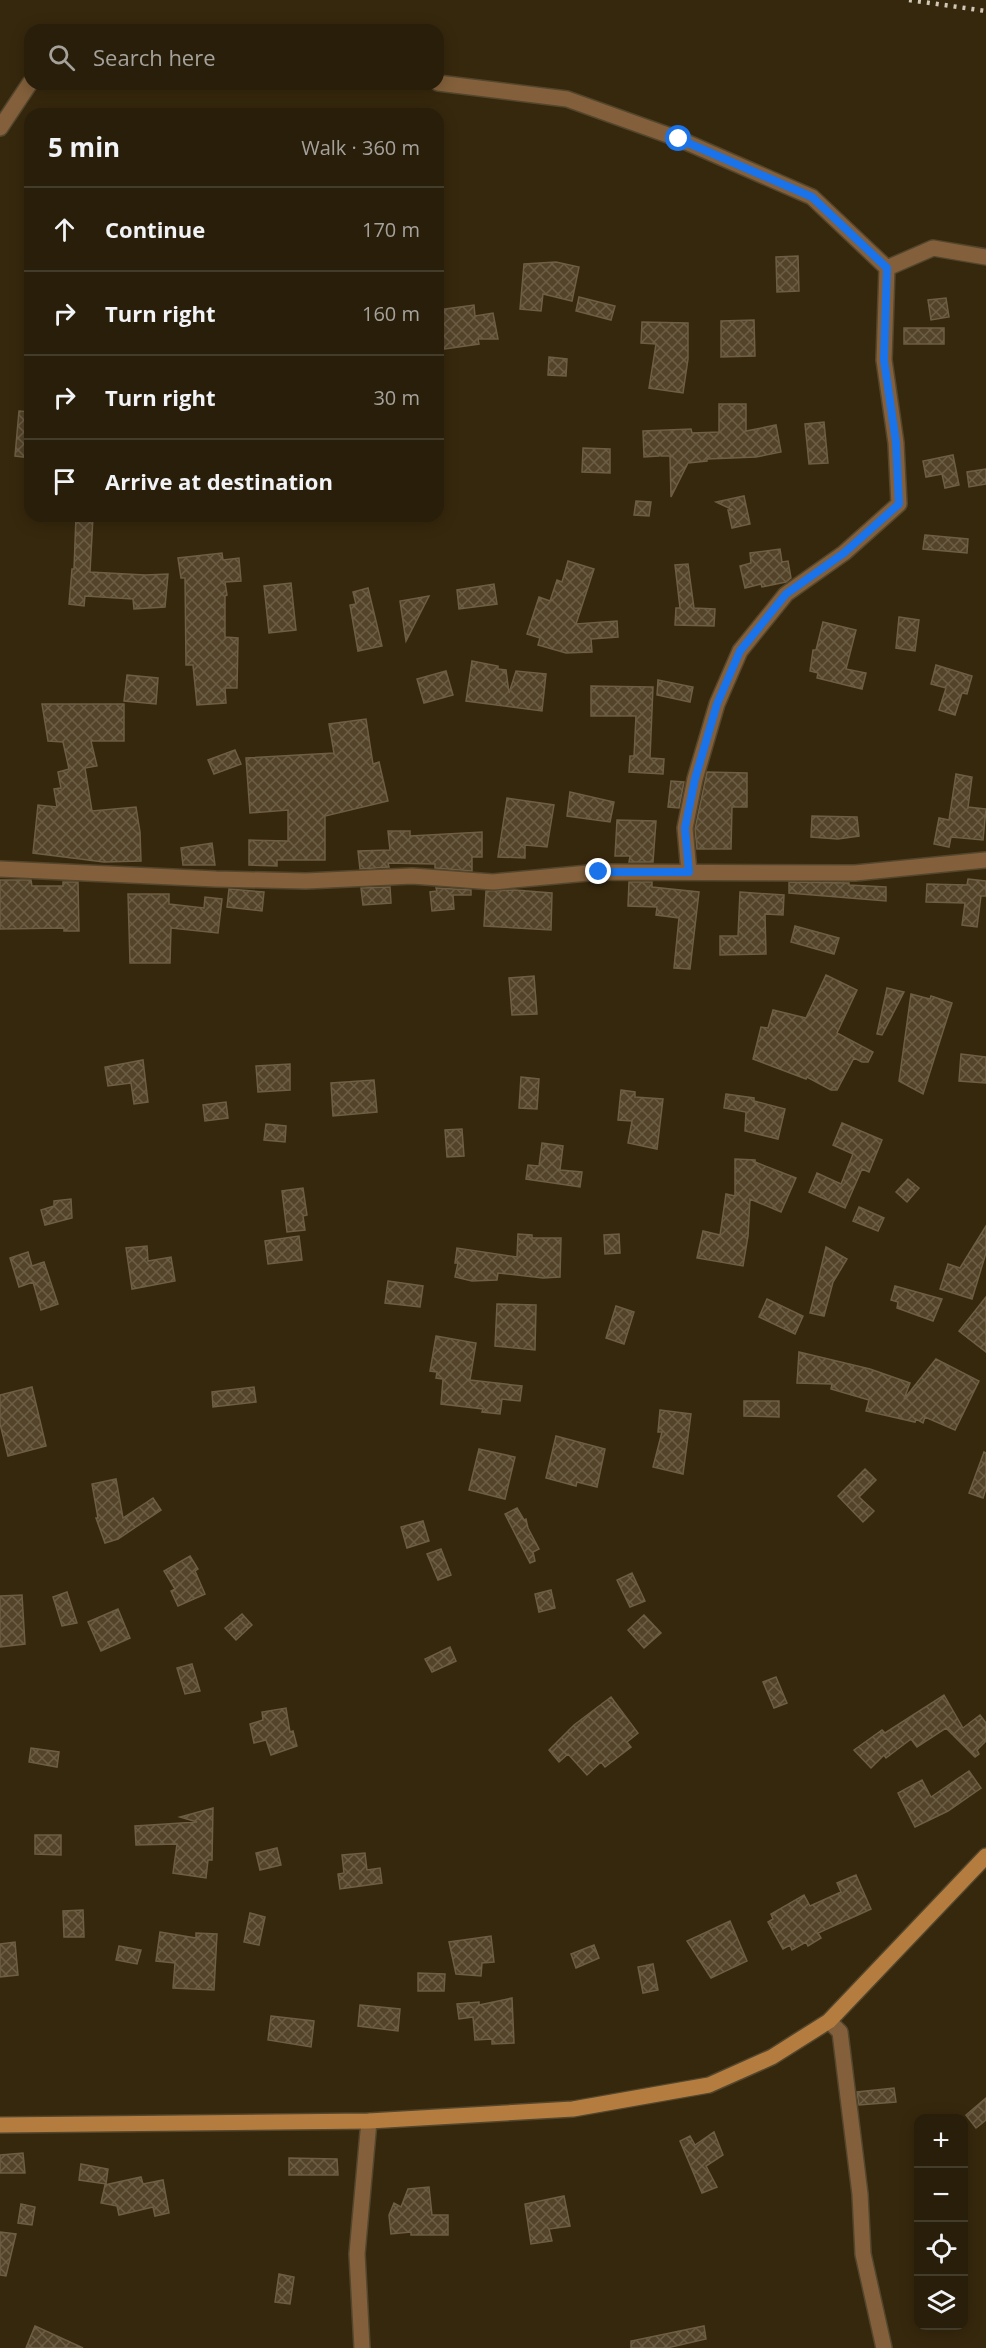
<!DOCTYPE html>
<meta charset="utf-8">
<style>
:root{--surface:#281e0a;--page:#342b18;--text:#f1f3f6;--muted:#a5a29c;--line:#443c2b}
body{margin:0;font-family:"Open Sans",sans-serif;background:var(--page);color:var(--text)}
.controls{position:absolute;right:18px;bottom:18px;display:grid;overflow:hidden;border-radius:12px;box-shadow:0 3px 15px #0003}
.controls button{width:54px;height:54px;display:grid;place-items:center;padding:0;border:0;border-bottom:2px solid var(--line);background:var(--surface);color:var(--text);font:30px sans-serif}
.stop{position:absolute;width:18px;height:18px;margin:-14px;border:4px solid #1a73e8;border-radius:50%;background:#fff}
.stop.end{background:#1a73e8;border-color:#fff;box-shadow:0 2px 6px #0008}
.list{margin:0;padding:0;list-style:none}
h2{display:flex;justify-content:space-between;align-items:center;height:78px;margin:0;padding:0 24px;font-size:26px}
h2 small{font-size:20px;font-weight:400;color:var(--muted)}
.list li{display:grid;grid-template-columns:39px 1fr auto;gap:18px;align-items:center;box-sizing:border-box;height:84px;padding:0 24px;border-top:2px solid var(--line)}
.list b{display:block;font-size:22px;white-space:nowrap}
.list em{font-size:20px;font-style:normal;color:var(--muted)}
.icon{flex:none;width:33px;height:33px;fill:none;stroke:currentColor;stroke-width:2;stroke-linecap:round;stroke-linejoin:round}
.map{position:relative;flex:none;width:986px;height:2348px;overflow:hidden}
.search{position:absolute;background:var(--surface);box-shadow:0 3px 15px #0003;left:24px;top:24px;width:420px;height:66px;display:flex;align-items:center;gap:15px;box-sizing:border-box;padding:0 21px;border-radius:18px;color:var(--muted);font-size:22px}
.panel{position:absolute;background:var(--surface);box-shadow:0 3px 15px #0003;left:24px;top:108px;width:420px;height:414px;border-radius:18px}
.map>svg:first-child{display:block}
.building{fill:url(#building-cross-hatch);stroke:#6e5e43;stroke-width:1.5}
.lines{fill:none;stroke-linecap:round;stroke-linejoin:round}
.street-casing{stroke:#53462d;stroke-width:18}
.secondary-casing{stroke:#53462d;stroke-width:18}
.street{stroke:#83603b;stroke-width:15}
.secondary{stroke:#b47d3f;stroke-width:15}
.rail{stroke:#d1c7b6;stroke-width:4.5;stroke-dasharray:3 6;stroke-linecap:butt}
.route{stroke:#1a73e8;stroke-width:8}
</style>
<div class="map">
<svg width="986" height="2348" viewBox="0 0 986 2348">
<defs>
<pattern id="building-cross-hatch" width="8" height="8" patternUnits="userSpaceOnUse" patternTransform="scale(1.5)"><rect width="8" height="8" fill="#534329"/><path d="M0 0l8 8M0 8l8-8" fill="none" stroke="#6c5e47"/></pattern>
</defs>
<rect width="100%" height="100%" fill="#36280d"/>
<path class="building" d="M798,256L799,291L777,292L776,257Z
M556,262L579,267L572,301L543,294L541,311L520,309L524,264Z
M579,297L615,306L611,320L576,311Z
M946,298L949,317L931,320L928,300Z
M474,305L475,316L493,313L498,339H478L479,344L438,350V310Z
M754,320L755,356L721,357V321Z
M642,322L688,323V359L683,393L649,388L656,344L641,343Z
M904,328H944V344H904Z
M549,357L567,359L566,376L548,375Z
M719,404H746V431L776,425L781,452L756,457L707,459V461L688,463L671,497L670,456H661L660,452L659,456L644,457L643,431L691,429L692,433L719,432Z
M19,411L30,412V458L15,456Z
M824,422L828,463L809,464L805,424Z
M583,448L610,449V473L582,472Z
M953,455L959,485L945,488L942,474L926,477L923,461Z
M986,469V484L969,487L967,472Z
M744,496L750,524L732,528L728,510H733L716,502Z
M636,501L651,502L649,516L634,515Z
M76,516L93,517L90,572L145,575L168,574L165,607L134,609L133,599L85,596L84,606L69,604L72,569H74Z
M925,535L968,539L967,553L923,549Z
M780,549L782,562L788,561L791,578L786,582L762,587L761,584L745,588L740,566L751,563L750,553Z
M222,553L223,560L239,558L241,581L225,582L227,595L225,596V637L238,638L237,688H225L226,703L197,705L193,665H186L185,578H181L178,558Z
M568,561L594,569L576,624L617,621L618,637L591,639L592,652L566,653L538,645L540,638L527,634L539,597L550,601L557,580L562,582Z
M688,564L694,608L715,609L714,626L675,625L676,608H680L675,565Z
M291,583L296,630L269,633L264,586Z
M494,584L497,604L459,609L457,590Z
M368,588L382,646L358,651L350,605L356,604L353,592Z
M429,596L406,641L400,601Z
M899,617L919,620L915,651L896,648Z
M823,622L856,630L846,669L866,673L862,689L817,678L818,673L810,671L813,650H816Z
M472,661L498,666V669L506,670L509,693L516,671L546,674L542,711L466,701Z
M936,665L972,676L967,694L962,693L955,715L939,710L946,688L931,684Z
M446,671L453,695L424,703L417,679Z
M127,675L158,678L156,704L124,701Z
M658,680L693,687L690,702L657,695Z
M591,686L653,687L650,758L664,759L663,774L629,772L630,756H634L636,716H591Z
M42,704H124V741H91L97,766L85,768L92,811L136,807L140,832L141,861L104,862L33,853L38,805L57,807L54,789L61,788L58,772L69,769L63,742L48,741Z
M366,719L373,764L379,762L388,801L325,816V860H277V866L249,865V840L288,841V810L250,813L246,758L334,753L329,724Z
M235,750L241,764L214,774L208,760Z
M707,772L747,773V807H732L731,849H697L695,829Z
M956,774L972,777L968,807L986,809L983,840L951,837L949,847L934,844L939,818L949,820Z
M671,781L684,782L679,808L668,807Z
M570,792L614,802L610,822L567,816Z
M507,798L554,805L547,847L525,845V858L498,857Z
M812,816L857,817L859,836L838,839L811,837Z
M617,820L656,821L653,862H629L630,856H615Z
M388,831H410V836L482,832V857H472V871L435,868V864L388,863L389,867L360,869L358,851L390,850Z
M212,843L215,865H183L181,848Z
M968,879L986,881V896H981L977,927L962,925L965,903L926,902L927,884L967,885Z
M0,880H31L32,886H63V882H78L79,931H64V928L0,929Z
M629,882H652V887L699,892L690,969L674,968L679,918L656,915L657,907L628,906Z
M789,882L849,883V885L886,887V901L789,893Z
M390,887L391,903L363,905L361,888Z
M436,888L471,890V895H453L454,909L432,911L430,892L437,891Z
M229,889L264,892L262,911L227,907Z
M515,890L552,893L551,930L484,926L486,891Z
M740,892L784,895L783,915L765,914L766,954L720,955V936H738Z
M128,894H169V904L204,908L205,897L222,899L218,933L171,928L170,963H130Z
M795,926L839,938L834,954L791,942Z
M826,975L857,990L837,1033L873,1052L868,1062H862L854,1058L837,1090H831L807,1077L806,1079L753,1059L761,1027L768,1028L773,1010L806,1018Z
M534,976L537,1014L512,1015L509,978Z
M887,988L904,992L882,1035L877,1034Z
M911,994L930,999L931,996L952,1003L923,1094L899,1081Z
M961,1054L986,1057V1083L959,1081Z
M143,1060L148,1102L134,1104L131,1083L108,1086L105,1067Z
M290,1064V1090L258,1092L256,1066Z
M521,1077L539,1079L537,1109L519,1108Z
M374,1080L377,1112L333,1116L331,1083Z
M621,1090L635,1092V1097L663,1099L657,1149L628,1143L632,1121L618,1120Z
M726,1094L754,1098V1101L785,1109L778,1139L745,1131L746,1112L724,1108Z
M226,1102L228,1118L205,1121L203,1105Z
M842,1123L882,1140L869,1172L862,1169L845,1208L809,1192L817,1173L841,1184L853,1154L833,1145Z
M266,1124L286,1126L285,1142L264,1140Z
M462,1129L464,1156L447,1157L445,1130Z
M542,1143L563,1146L560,1170L582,1172L580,1187L526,1179L528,1165L539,1166Z
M735,1159L755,1160V1162L796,1178L781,1212L750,1199L748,1236L743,1266L697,1258L703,1231L720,1235L726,1194L735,1196Z
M908,1179L919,1188L907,1202L896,1192Z
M303,1188L307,1215L303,1216L305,1230L287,1232L282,1191Z
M71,1199L72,1218L45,1225L41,1210L54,1206V1201Z
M859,1207L884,1218L878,1231L853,1221Z
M986,1226V1253L972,1299L940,1289L948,1264L960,1268Z
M518,1234L532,1235V1238H561L560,1277L543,1278L498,1273L497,1280L472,1281L455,1277L458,1263H455L457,1248L517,1257Z
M619,1234L620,1253L605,1254L604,1235Z
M299,1236L302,1260L268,1264L265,1241Z
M147,1246L148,1261L171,1257L175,1281L132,1289L126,1248Z
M826,1247L847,1259L833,1282L824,1316L810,1313Z
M28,1252L32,1266L44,1262L58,1304L41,1310L33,1282L19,1287L10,1258Z
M388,1281L423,1286L420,1307L385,1303Z
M895,1286L942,1299L933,1321L897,1308L898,1302L891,1300Z
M986,1297V1352L959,1331Z
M767,1299L803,1316L795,1334L759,1317Z
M497,1304L536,1305L535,1350L495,1346Z
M616,1306L634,1312L624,1344L606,1338Z
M436,1336L476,1343L470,1380L522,1386L520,1401L502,1399L500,1414L482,1412L483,1409L441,1404L443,1379L436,1378L437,1372L430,1371Z
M799,1352L870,1369L910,1383L904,1399L936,1359L979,1381L955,1430L925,1417L923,1423L916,1419L915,1422L866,1411L869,1400L831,1389L832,1384L797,1383Z
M32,1387L46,1446L8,1456L0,1424V1395Z
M254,1387L256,1402L213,1407L212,1392Z
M744,1401H779V1417L744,1416Z
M660,1410L691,1414L683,1474L653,1467L662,1432H658Z
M556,1436L605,1449L597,1487L577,1482L576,1486L546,1478Z
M479,1449L515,1457L505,1499L469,1490Z
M984,1452L986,1453V1489L983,1498L969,1493Z
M865,1469L876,1480L859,1497L874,1511L863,1522L838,1496Z
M116,1479L123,1518L153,1498L161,1510L118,1539L105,1543L96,1518H98L92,1484Z
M517,1508L524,1520L526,1519L528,1528L539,1549L533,1552L535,1561L530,1563L505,1514Z
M423,1521L429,1541L407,1548L401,1527Z
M441,1549L451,1575L438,1580L427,1554Z
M190,1556L198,1569L195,1571L205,1594L178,1606L171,1591L175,1589L164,1571Z
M632,1573L645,1601L630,1607L617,1580Z
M551,1590L555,1608L539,1612L535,1594Z
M67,1592L77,1623L62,1626L53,1597Z
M22,1595L25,1644L0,1647V1596Z
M118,1609L130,1638L101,1651L88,1622Z
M242,1614L252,1625L236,1640L225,1628Z
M644,1615L661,1633L644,1648L628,1630Z
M450,1647L456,1661L432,1672L425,1659Z
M192,1664L200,1691L185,1694L177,1668Z
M776,1677L787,1703L774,1708L763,1682Z
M944,1695L963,1728L980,1715L986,1723V1741L977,1750L979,1754L975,1757L946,1728L917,1747L911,1739L886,1758L884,1755L871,1768L854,1750L882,1730L885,1733Z
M611,1697L638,1733L627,1742L631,1747L605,1767L601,1762L587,1775L568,1754L559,1762L549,1750L574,1725Z
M286,1708L290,1732L293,1731L297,1746L271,1755L266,1740L254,1743L250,1724L263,1720L262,1712Z
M31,1748L59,1752L57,1767L29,1762Z
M969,1771L981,1788L948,1811L915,1827L898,1793L922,1780L931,1797Z
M213,1808L212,1860H208L206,1878L173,1873L177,1844L136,1845L135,1826L197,1822L180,1817Z
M35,1835H61V1855L35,1854Z
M277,1848L281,1865L260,1870L256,1853Z
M365,1853L367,1870L380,1868L382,1883L340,1889L338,1874L344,1873L342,1855Z
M856,1875L871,1909L818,1933L821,1938L808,1946L806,1942L792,1950L790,1945L783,1949L768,1922L773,1919L771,1914L804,1895L810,1906L841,1892L837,1883Z
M83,1910L84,1937H64L63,1911Z
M250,1913L265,1917L259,1945L244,1942Z
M730,1921L747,1961L711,1978L687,1941Z
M160,1932L196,1938V1933L217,1934L214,1990L173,1988L175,1963L156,1961Z
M491,1936L494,1962L482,1963L481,1976L456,1974L449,1942Z
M15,1942L18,1975L0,1977V1944Z
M594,1945L599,1958L576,1968L571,1954Z
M119,1946L141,1950L137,1964L116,1960Z
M653,1964L658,1990L643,1993L638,1967Z
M418,1973L445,1974L444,1991H418Z
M512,1998L514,2043L492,2044V2039L475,2040L473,2017L459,2019L457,2004L479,2002V2005Z
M360,2005L400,2009L398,2031L358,2026Z
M271,2016L314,2021L311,2047L268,2040Z
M894,2088L896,2102L859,2105L857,2092Z
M986,2098V2120L976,2128L966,2115Z
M714,2132L723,2155L706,2166L717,2187L702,2193L680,2141L690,2136L695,2145Z
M23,2153L25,2173H0V2155Z
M289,2158L337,2159L338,2175H289Z
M81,2164L108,2169L106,2184L79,2180Z
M141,2177L143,2184L163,2180L169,2213L155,2216L153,2207L119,2215L117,2206L101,2203L105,2185Z
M429,2187L432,2215H448V2235H411V2232L391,2234L389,2215L394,2203L401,2207L408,2189Z
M564,2196L570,2226L549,2229L552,2241L531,2244L525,2204Z
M21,2204L35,2207L32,2225L18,2223Z
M0,2232L16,2234L6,2276L0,2275Z
M279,2274L294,2277L290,2304L275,2302Z
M35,2326L83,2348H26Z
M704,2326L706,2339L667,2348H631V2341Z"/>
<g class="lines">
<defs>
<path id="street" d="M438,83L567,99L679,139L812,197L887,268L884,360L896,443L899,504L844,553L786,594L740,651L717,704L695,779L685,828L689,872
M0,128L30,83
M887,268L933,248L986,257
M0,869L216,879L306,881L412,876L493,882L599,872L855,873L986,860
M829,2021L840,2032L860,2194L863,2254L884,2348
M362,2348L357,2254L369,2121"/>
<path id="secondary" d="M0,2125L369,2121L573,2109L709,2085L772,2057L829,2021L986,1856"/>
</defs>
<use href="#street" class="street-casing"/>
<use href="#secondary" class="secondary-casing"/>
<use href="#street" class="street"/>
<use href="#secondary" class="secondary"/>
<path class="rail" d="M909,0L986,11"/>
</g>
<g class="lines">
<path class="route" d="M599,872H689L685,828L695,779L717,704L740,651L786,594L844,553L899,504L896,442L884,360L887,268L812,197L679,139"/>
</g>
</svg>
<div class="controls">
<button>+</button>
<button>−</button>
<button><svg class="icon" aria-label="locate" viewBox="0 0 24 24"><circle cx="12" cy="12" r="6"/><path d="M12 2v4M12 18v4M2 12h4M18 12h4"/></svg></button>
<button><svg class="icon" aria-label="layers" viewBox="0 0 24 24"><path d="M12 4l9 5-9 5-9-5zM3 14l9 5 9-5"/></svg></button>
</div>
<div class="stop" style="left:679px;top:139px"></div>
<div class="stop end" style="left:599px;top:872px"></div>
<div class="search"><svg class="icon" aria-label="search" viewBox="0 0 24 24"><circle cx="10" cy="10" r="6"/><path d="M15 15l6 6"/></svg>Search here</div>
<section class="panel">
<h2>5 min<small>Walk · 360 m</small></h2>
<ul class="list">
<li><svg class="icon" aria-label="ahead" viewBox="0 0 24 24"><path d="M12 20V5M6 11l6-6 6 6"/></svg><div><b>Continue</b></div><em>170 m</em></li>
<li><svg class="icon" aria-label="right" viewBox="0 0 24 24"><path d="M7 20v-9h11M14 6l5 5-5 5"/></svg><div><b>Turn right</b></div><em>160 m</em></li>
<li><svg class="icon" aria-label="right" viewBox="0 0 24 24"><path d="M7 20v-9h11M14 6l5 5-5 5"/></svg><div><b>Turn right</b></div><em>30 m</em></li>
<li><svg class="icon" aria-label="arrive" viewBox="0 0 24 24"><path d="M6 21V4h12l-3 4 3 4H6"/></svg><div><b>Arrive at destination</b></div></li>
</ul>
</section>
</div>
